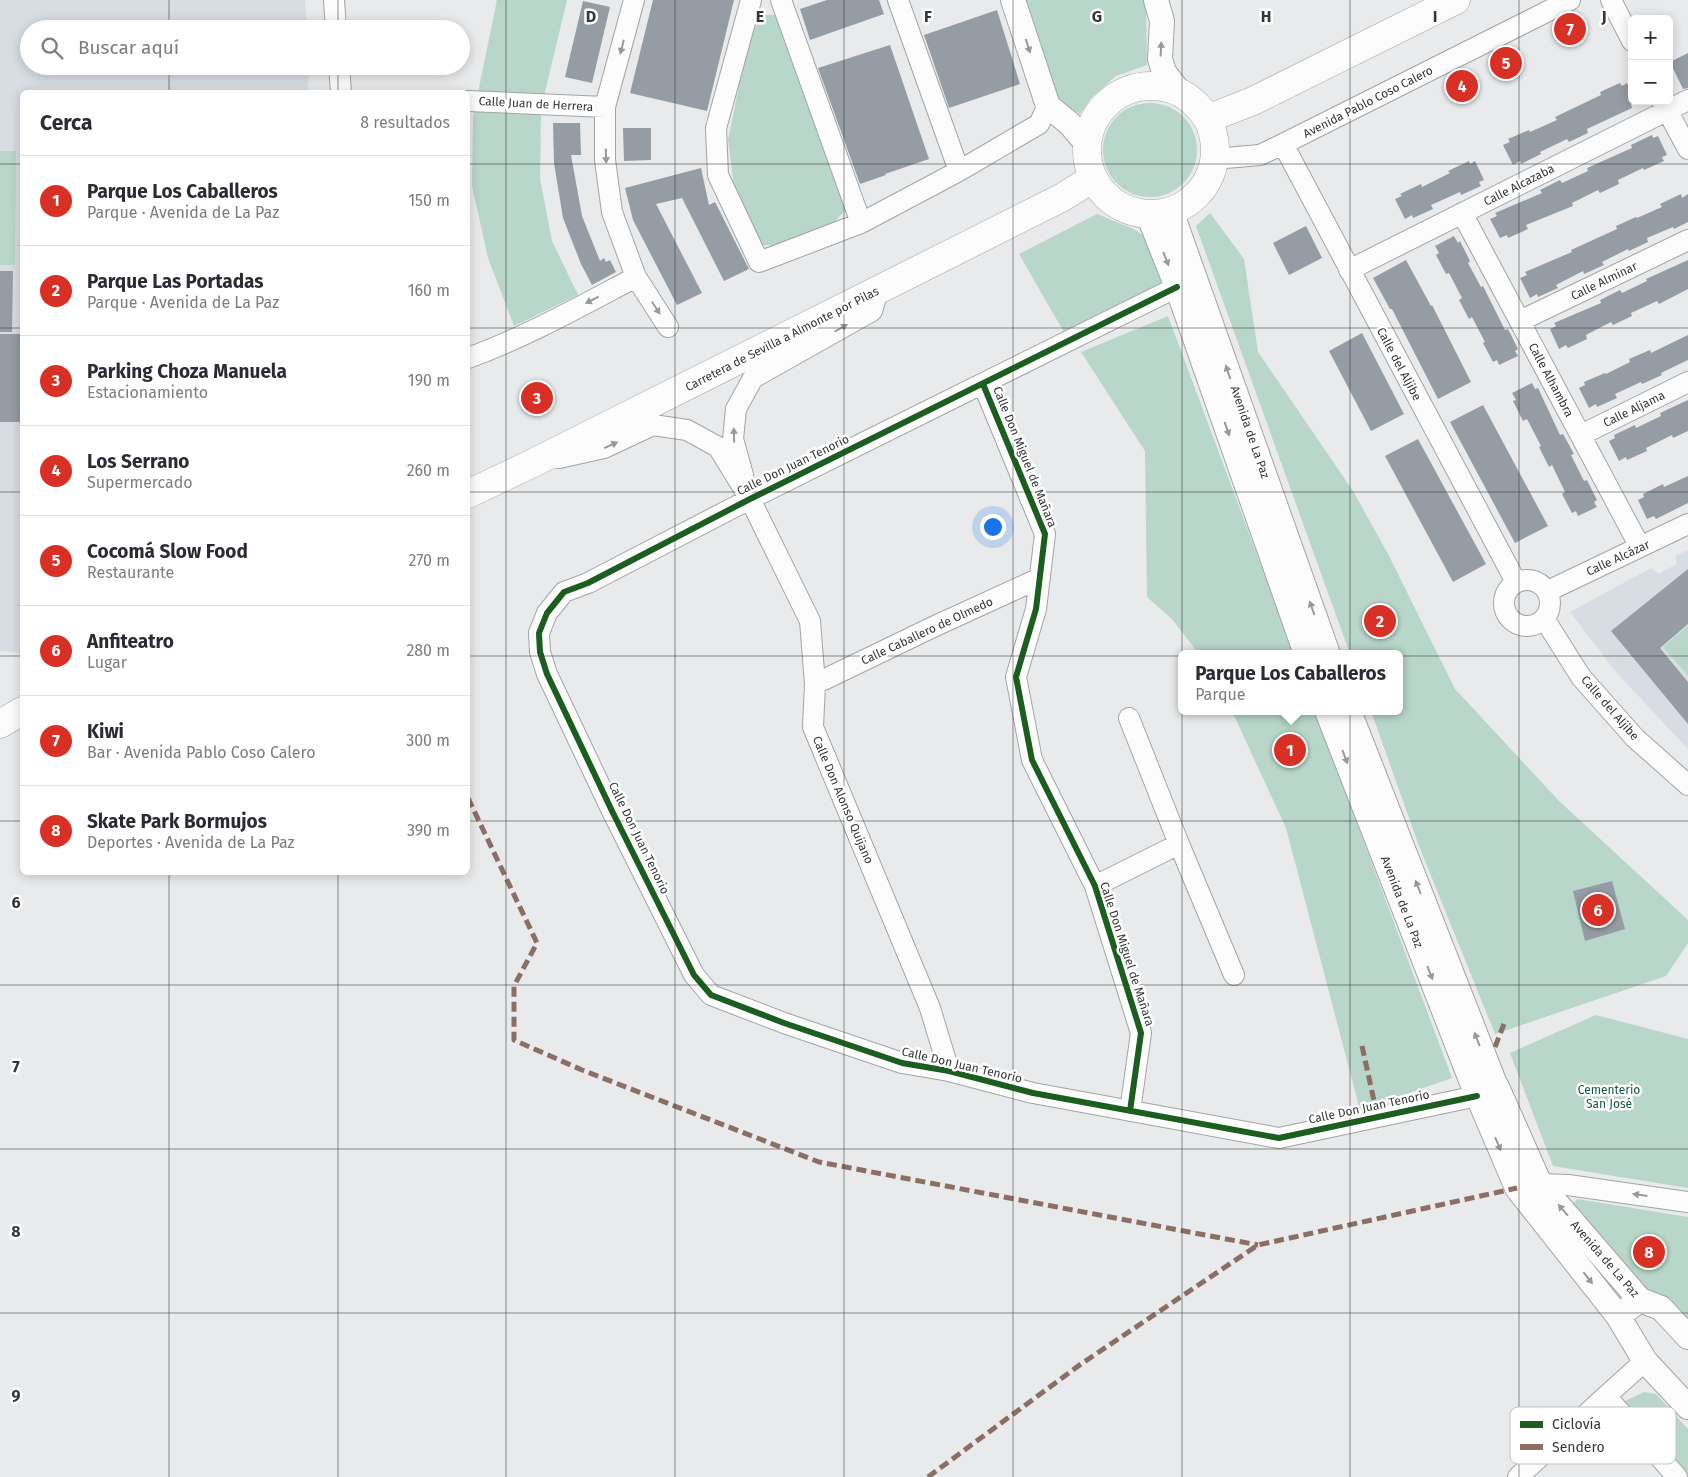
<!DOCTYPE html>
<html lang="es">
<meta charset="utf-8">
<style>
:root{--surface:#fff;--page:#f7f7f7;--text:#2b2b33;--muted:#7c7c81;--line:#e1e1e2;--accent:#d93025}
body{margin:0;font-family:"Fira Sans",sans-serif;background:var(--page);color:var(--text)}
.controls{position:absolute;right:15px;top:15px;display:grid;overflow:hidden;border-radius:8px;box-shadow:0 2px 12px #0003}
.controls button{width:45px;height:45px;display:grid;place-items:center;padding:0;border:0;border-bottom:1px solid var(--line);background:var(--surface);color:var(--text);font:25px sans-serif}
.you{position:absolute;left:992px;top:526px;width:18px;height:18px;margin:-12px;border:4px solid #fff;border-radius:50%;background:#1a73e8;box-shadow:0 0 0 8px #1a73e833}
.badge{display:grid;place-items:center;width:32px;height:32px;border-radius:50%;background:var(--accent);color:#fff;font-size:16px;font-weight:700}
.pin{position:absolute;translate:-50% -50%;border:2px solid #fff;box-shadow:0 1px 5px #0006}
.popup{position:absolute;left:1178px;top:650px;width:225px;height:65px;box-sizing:border-box;display:grid;place-content:center;border-radius:8px;background:var(--surface);filter:drop-shadow(0 1px 4px #0005);font-size:16px;white-space:nowrap;color:var(--muted)}
.popup b{font-size:19px;color:var(--text)}
.popup::after{content:'';position:absolute;left:50%;top:100%;margin-left:-10px;border:10px solid transparent;border-top-color:var(--surface)}
.list{margin:0;padding:0;list-style:none}
h2{display:flex;justify-content:space-between;align-items:center;height:65px;margin:0;padding:0 20px;font-size:21px}
h2 small{font-size:16px;font-weight:400;color:var(--muted)}
.list li{display:grid;grid-template-columns:32px 1fr auto;gap:15px;align-items:center;box-sizing:border-box;height:90px;padding:0 20px;border-top:1px solid var(--line)}
.list b{display:block;font-size:19px;white-space:nowrap}
.list p{margin:0;font-size:16px;white-space:nowrap;color:var(--muted)}
.list em{font-size:16px;font-style:normal;color:var(--muted)}
.icon{flex:none;width:28px;height:28px;fill:none;stroke:currentColor;stroke-width:2;stroke-linecap:round;stroke-linejoin:round}
.map{position:relative;flex:none;width:1688px;height:1477px;overflow:hidden}
.search{position:absolute;background:var(--surface);box-shadow:0 2px 12px #0003;left:20px;top:20px;width:450px;height:55px;display:flex;align-items:center;gap:12px;box-sizing:border-box;padding:0 18px;border-radius:28px;color:var(--muted);font-size:19px}
.panel{position:absolute;background:var(--surface);box-shadow:0 2px 12px #0003;left:20px;top:90px;width:450px;height:785px;border-radius:8px}
.map>svg:first-child{display:block}
.built{fill:#d8dde3}
.green{fill:#b8d6c9}
.building{fill:#969ca4}
.lines{fill:none;stroke-linecap:round;stroke-linejoin:round}
.minor-casing{stroke:#a3a4a5;stroke-width:22}
.tertiary-casing{stroke:#a3a4a5;stroke-width:26}
.secondary-casing{stroke:#a3a4a5;stroke-width:29}
.minor{stroke:#fcfcfc;stroke-width:20}
.tertiary{stroke:#fcfcfc;stroke-width:24}
.secondary{stroke:#fcfcfc;stroke-width:28}
.quiet{stroke:#8d6e63;stroke-width:5;stroke-dasharray:10 5;stroke-linecap:butt}
.cycleway-casing{stroke:#fff;stroke-width:9}
.cycleway{stroke:#1b5e20;stroke-width:6}
.oneway{fill:#98999a}
.grid{fill:none;stroke:#353638;stroke-width:1;stroke-opacity:0.55}
.labels{text-anchor:middle;stroke-width:5;stroke-linejoin:round;paint-order:stroke}
.street-label{font-size:12px;fill:#353638;stroke:#fff}
.park-label{font-size:12px;fill:#165940;stroke:#fff}
.key{fill:#fff;stroke:#c2c3c3;stroke-width:1}
.key-label{font-size:14px;fill:#353638}
.grid-label{font-size:16px;text-anchor:middle;font-weight:bold;fill:#353638;stroke:#fff;stroke-width:5;stroke-linejoin:round;paint-order:stroke}
</style>
<div class="map">
<svg width="1688" height="1477" viewBox="0 0 1688 1477">
<rect width="100%" height="100%" fill="#e8eaec"/>
<path class="built" d="M0,0H305L307,29H29V66H309V75L307,92H22V653L0,651Z
M1688,550V749L1615,671L1570,612L1651,568L1658,574L1677,564L1675,556Z"/>
<path class="green" d="M497,0H567L544,96L541,117L540,179L552,241L578,295L514,326L488,258L472,186L473,117Z
M1025,0H1144L1146,5L1147,65L1116,76L1091,98L1080,114L1058,102Z
M763,15H781L845,210L828,229L786,245H760L734,186L728,140L749,37Z
M1103 150a47 47 0 1 1 94 0a47 47 0 1 1-94 0Z
M0,151H16L15,265H0Z
M1210,213L1244,259L1258,352L1353,491L1388,554L1455,689L1559,801L1688,920V943L1666,976L1495,1034L1419,846L1371,711H1399V654H1350L1196,226Z
M1097,214L1134,229L1143,235L1163,282L1065,334L1019,254Z
M1168,316L1294,654H1199L1172,619L1147,597L1145,451L1081,352Z
M1688,626V676L1663,647Z
M1232,711H1315L1452,1078L1360,1110L1286,828Z
M1596,1015L1688,1039V1188L1553,1166L1510,1053Z
M1577,1199L1688,1217V1319L1667,1297L1642,1287L1571,1207Z
M1644,1392L1656,1394L1688,1429V1476L1621,1403Z"/>
<path class="building" d="M653,0H734L707,111L630,93Z
M827,0H879L884,14L810,40L800,9Z
M583,1L610,7L592,83L565,77Z
M997,10L1020,84L949,108L924,35Z
M890,45L929,159L885,174L886,175L860,184L818,68Z
M1688,53V88L1683,89L1670,62Z
M1620,83L1622,86L1627,83L1632,93V101L1636,102L1631,104L1632,108L1587,129L1588,133L1569,142L1567,139L1540,152L1541,154L1521,164L1520,161L1513,165L1503,145L1510,142L1508,139L1529,130L1530,132L1557,120L1555,117L1601,95L1600,92Z
M553,123H580L581,155H571L582,216L600,261L604,258L606,262L610,260L616,272L592,285L581,264L563,218L554,163Z
M623,128H651V160L624,161Z
M1652,135L1653,138L1658,136L1667,155L1662,157L1664,161L1644,170L1643,168L1618,180L1619,184L1600,193L1598,190L1572,203L1573,206L1526,225L1528,229L1508,238L1507,235L1500,238L1490,219L1497,216L1495,213L1542,193L1540,190L1560,180L1562,183L1588,171L1587,168L1632,148L1631,145Z
M1469,161L1470,164L1475,161L1484,180L1479,182L1481,186L1461,195L1460,192L1431,205L1433,209L1413,218L1412,215L1405,219L1395,199L1402,196L1400,194L1421,184L1422,187L1450,173L1448,171Z
M701,168L709,205L715,202L749,269L724,281L682,198L656,204L702,293L677,305L633,220L625,188Z
M1681,194L1682,198L1688,194V222L1674,229L1673,227L1647,238L1648,242L1629,251L1628,249L1602,262L1604,265L1584,274L1583,271L1556,285L1558,288L1538,297L1537,294L1530,298L1520,278L1527,275L1525,272L1572,252L1571,250L1617,229L1616,226L1636,217L1637,218L1662,207L1660,204Z
M1306,226L1322,258L1289,275L1273,243Z
M1454,236L1458,243L1460,241L1470,261L1468,263L1481,287L1483,286L1505,330L1508,329L1518,349L1515,351L1518,356L1499,365L1497,360L1493,362L1483,343L1485,342L1472,317L1469,319L1459,300L1462,298L1449,273L1446,274L1436,255L1439,253L1435,246Z
M1406,260L1431,306L1432,305L1471,382L1438,399L1392,309H1390L1373,278Z
M1688,260V289L1659,304L1657,301L1631,313L1632,316L1613,325L1611,322L1586,335L1587,339L1568,348L1566,345L1559,349L1550,329L1556,326L1554,323L1601,303L1600,300L1620,290L1622,293L1647,281L1646,279Z
M0,271H13L12,332H0Z
M1362,333L1404,414L1371,431L1329,351Z
M0,334H22V422H0Z
M1688,335V360L1661,373L1662,375L1642,384L1641,382L1615,394L1617,398L1597,407L1596,404L1589,408L1579,388L1585,385L1584,382L1605,373L1606,374L1630,362L1629,359L1650,350L1651,353Z
M1532,383L1535,389L1538,388L1560,435L1563,434L1574,454L1571,455L1584,481L1587,480L1597,500L1594,502L1597,507L1578,516L1576,511L1572,513L1562,494L1565,492L1552,465L1549,467L1539,447L1541,446L1527,419L1523,421L1513,401L1516,400L1512,393Z
M1688,400V431L1673,438L1672,435L1646,448L1647,451L1627,460L1626,457L1619,461L1609,441L1615,438L1614,435L1635,425L1636,428L1661,416L1660,413Z
M1483,405L1548,526L1515,543L1450,422Z
M1418,439L1486,564L1453,582L1385,456Z
M1688,476V503L1656,519L1654,516L1647,519L1638,500L1644,497L1643,494L1663,484L1664,487Z
M1688,569V624L1660,648L1688,682V724L1611,631Z
M1612,881L1625,929L1585,941L1573,891Z"/>
<g class="lines">
<defs>
<path id="minor" d="M334,0L336,29
M634,0L605,107V160L612,212L636,277L668,327
M751,0L716,128L718,175L759,262L861,223L959,171L1039,124L1048,106
M781,0L861,223
M898,0L959,171
M1611,0L1632,41
M339,66L341,92
M468,101L605,107
M1662,101L1688,149
M1283,144L1516,582
M1214,159L1260,155L1283,144L1570,0
M1462,213L1640,547
M1349,270L1688,100
M1177,287L750,499L588,583L564,592L547,613L539,633L540,652L547,674L612,811L694,975L711,995L784,1023L902,1063L949,1071L1033,1093L1279,1138L1477,1096
M1520,321L1688,240
M468,358C526,337 581,306 636,277
M983,384L1045,534L1036,609L1016,677L1032,760L1095,886L1141,1033L1130,1111
M1581,435L1688,382
M559,458L604,448L653,425L687,430L718,447L750,499L810,621L815,684L813,727L930,1008L949,1071
M743,475L733,439L736,409L753,378L872,311L878,290
M1504 603a23 23 0 1 1 46 0a23 23 0 1 1-46 0Z
M1548,591L1688,524
M1545,620L1581,677L1635,738L1688,785
M815,684L933,627L1040,578
M1179,844L1234,975
M1095,886L1179,844L1129,718
M1540,1184L1568,1185L1688,1202
M1606,1396L1677,1477
M1518,1477L1606,1396L1645,1361"/>
<path id="tertiary" d="M1013,0L1048,106L1070,124L1087,144
M1156,0L1162,21L1160,59L1164,72L1180,93
M1171,211L1328,654
M1148,214L1177,287L1306,654
M1327,711L1476,1093
M1349,711L1495,1084
M1497,1087V1098C1480,1117 1466,1083 1487,1082C1491,1081 1494,1084 1497,1087L1540,1184L1640,1300
M1479,1099L1517,1188L1618,1316
M1688,1337L1661,1308L1640,1300L1618,1316L1645,1361L1688,1407"/>
<path id="secondary" d="M1087 150a64 64 0 1 1 128 0a64 64 0 1 1-128 0Z
M1207,119L1253,101L1456,0
M468,494L529,465L878,290L1063,197L1093,178
M0,724L22,711"/>
</defs>
<use href="#minor" class="minor-casing"/>
<use href="#tertiary" class="tertiary-casing"/>
<use href="#secondary" class="secondary-casing"/>
<use href="#minor" class="minor"/>
<use href="#tertiary" class="tertiary"/>
<use href="#secondary" class="secondary"/>
<path class="quiet" d="M468,798L537,943L514,986V1040L582,1070L819,1162L1258,1245
M1362,1046L1376,1110
M1495,1047L1504,1024
M928,1477L1081,1364L1258,1245L1517,1188"/>
<defs>
<path id="cycleway" d="M1177,287L750,499L588,583L564,592L547,613L539,633L540,652L547,674L612,811L694,975L711,995L784,1023L902,1063L949,1071L1033,1093L1279,1138L1477,1096
M983,384L1045,534L1036,609L1016,677L1032,760L1095,886L1141,1033L1130,1111"/>
</defs>
<use href="#cycleway" class="cycleway-casing"/>
<use href="#cycleway" class="cycleway"/>
</g>
<defs><path id="oneway-solid" d="M-6-.8H1V-3.2L6.5 0L1 3.2V.8H-6Z" transform="scale(1.25)"/></defs>
<g class="oneway">
<use href="#oneway-solid" transform="translate(1028 46) rotate(72)"/>
<use href="#oneway-solid" transform="translate(622 47) rotate(104)"/>
<use href="#oneway-solid" transform="translate(1161 49) rotate(-87)"/>
<use href="#oneway-solid" transform="translate(606 156) rotate(88)"/>
<use href="#oneway-solid" transform="translate(1166 259) rotate(69)"/>
<use href="#oneway-solid" transform="translate(592 300) rotate(153)"/>
<use href="#oneway-solid" transform="translate(656 308) rotate(57)"/>
<use href="#oneway-solid" transform="translate(841 328) rotate(-30)"/>
<use href="#oneway-solid" transform="translate(1228 372) rotate(-109)"/>
<use href="#oneway-solid" transform="translate(1227 429) rotate(71)"/>
<use href="#oneway-solid" transform="translate(734 435) rotate(-91)"/>
<use href="#oneway-solid" transform="translate(611 445) rotate(-24)"/>
<use href="#oneway-solid" transform="translate(1312 608) rotate(-109)"/>
<use href="#oneway-solid" transform="translate(1345 757) rotate(69)"/>
<use href="#oneway-solid" transform="translate(1418 887) rotate(-111)"/>
<use href="#oneway-solid" transform="translate(1430 973) rotate(69)"/>
<use href="#oneway-solid" transform="translate(1477 1039) rotate(-111)"/>
<use href="#oneway-solid" transform="translate(1498 1144) rotate(67)"/>
<use href="#oneway-solid" transform="translate(1640 1195) rotate(-172)"/>
<use href="#oneway-solid" transform="translate(1563 1210) rotate(-131)"/>
<use href="#oneway-solid" transform="translate(1588 1278) rotate(52)"/>
</g>
<path class="grid" d="M169,0V29M338,0V29M506,0V1477M675,0V1477M844,0V1477M1013,0V1477M1182,0V1477M1350,0V1477M1519,0V1477M169,66V92M338,66V92M0,164H22M468,164H1688M0,328H22M468,328H1688M0,492H22M468,492H1688M0,656H22M468,656H1688M0,821H22M468,821H1688M169,872V1477M338,872V1477M0,985H1688M0,1149H1688M0,1313H1688"/>
<g class="labels">
<g class="street-label">
<text transform="translate(1368 102) rotate(-27)" y="4">Avenida Pablo Coso Calero</text>
<text transform="translate(536 104) rotate(3)" y="4">Calle Juan de Herrera</text>
<text transform="translate(1519 185) rotate(-27)" y="4">Calle Alcazaba</text>
<text transform="translate(1604 281) rotate(-26)" y="4">Calle Alminar</text>
<text transform="translate(782 339) rotate(-27)" y="4">Carretera de Sevilla a Almonte por Pilas</text>
<text transform="translate(1399 364) rotate(62)" y="4">Calle del Aljibe</text>
<text transform="translate(1551 380) rotate(62)" y="4">Calle Alhambra</text>
<text transform="translate(1634 409) rotate(-26)" y="4">Calle Aljama</text>
<text transform="translate(1250 432) rotate(71)" y="4">Avenida de La Paz</text>
<text transform="translate(1025 457) rotate(68)" y="4">Calle Don Miguel de Mañara</text>
<text transform="translate(793 465) rotate(-26)" y="4">Calle Don Juan Tenorio</text>
<text transform="translate(1618 558) rotate(-25)" y="4">Calle Alcázar</text>
<text transform="translate(927 631) rotate(-25)" y="4">Calle Caballero de Olmedo</text>
<text transform="translate(1610 708) rotate(49)" y="4">Calle del Aljibe</text>
<text transform="translate(843 800) rotate(67)" y="4">Calle Don Alonso Quijano</text>
<text transform="translate(639 838) rotate(64)" y="4">Calle Don Juan Tenorio</text>
<text transform="translate(1402 902) rotate(69)" y="4">Avenida de La Paz</text>
<text transform="translate(1127 954) rotate(72)" y="4">Calle Don Miguel de Mañara</text>
<text transform="translate(962 1065) rotate(13)" y="4">Calle Don Juan Tenorio</text>
<text transform="translate(1369 1107) rotate(-12)" y="4">Calle Don Juan Tenorio</text>
<text transform="translate(1605 1259) rotate(49)" y="4">Avenida de La Paz</text>
</g>
<g class="park-label">
<text x="1609" y="1094">Cementerio<tspan x="1609" dy="14">San José</tspan></text>
</g>
</g>
<rect x="1510" y="1407" width="166" height="57" rx="8" class="key"/>
<rect x="1520" y="1421" width="23" height="7" fill="#1b5e20"/>
<rect x="1520" y="1444" width="23" height="6" fill="#8d6e63"/>
<g class="key-label">
<text x="1552" y="1429">Ciclovía</text>
<text x="1552" y="1452">Sendero</text>
</g>
<g class="grid-label">
<text x="591" y="22">D</text>
<text x="760" y="22">E</text>
<text x="928" y="22">F</text>
<text x="1097" y="22">G</text>
<text x="1266" y="22">H</text>
<text x="1435" y="22">I</text>
<text x="1604" y="22">J</text>
<text x="16" y="908">6</text>
<text x="16" y="1072">7</text>
<text x="16" y="1237">8</text>
<text x="16" y="1401">9</text>
</g>
</svg>
<div class="controls">
<button>+</button>
<button>−</button>
</div>
<div class="you"></div>
<div class="pin badge" style="left:1290px;top:750px">1</div>
<div class="popup"><b>Parque Los Caballeros</b>Parque</div>
<div class="pin badge" style="left:1380px;top:621px">2</div>
<div class="pin badge" style="left:537px;top:398px">3</div>
<div class="pin badge" style="left:1462px;top:86px">4</div>
<div class="pin badge" style="left:1506px;top:63px">5</div>
<div class="pin badge" style="left:1598px;top:910px">6</div>
<div class="pin badge" style="left:1570px;top:29px">7</div>
<div class="pin badge" style="left:1649px;top:1252px">8</div>
<div class="search"><svg class="icon" aria-label="search" viewBox="0 0 24 24"><circle cx="10" cy="10" r="6"/><path d="M15 15l6 6"/></svg>Buscar aquí</div>
<section class="panel">
<h2>Cerca<small>8 resultados</small></h2>
<ul class="list">
<li><span class="badge">1</span><div><b>Parque Los Caballeros</b><p>Parque · Avenida de La Paz</p></div><em>150 m</em></li>
<li><span class="badge">2</span><div><b>Parque Las Portadas</b><p>Parque · Avenida de La Paz</p></div><em>160 m</em></li>
<li><span class="badge">3</span><div><b>Parking Choza Manuela</b><p>Estacionamiento</p></div><em>190 m</em></li>
<li><span class="badge">4</span><div><b>Los Serrano</b><p>Supermercado</p></div><em>260 m</em></li>
<li><span class="badge">5</span><div><b>Cocomá Slow Food</b><p>Restaurante</p></div><em>270 m</em></li>
<li><span class="badge">6</span><div><b>Anfiteatro</b><p>Lugar</p></div><em>280 m</em></li>
<li><span class="badge">7</span><div><b>Kiwi</b><p>Bar · Avenida Pablo Coso Calero</p></div><em>300 m</em></li>
<li><span class="badge">8</span><div><b>Skate Park Bormujos</b><p>Deportes · Avenida de La Paz</p></div><em>390 m</em></li>
</ul>
</section>
</div>
